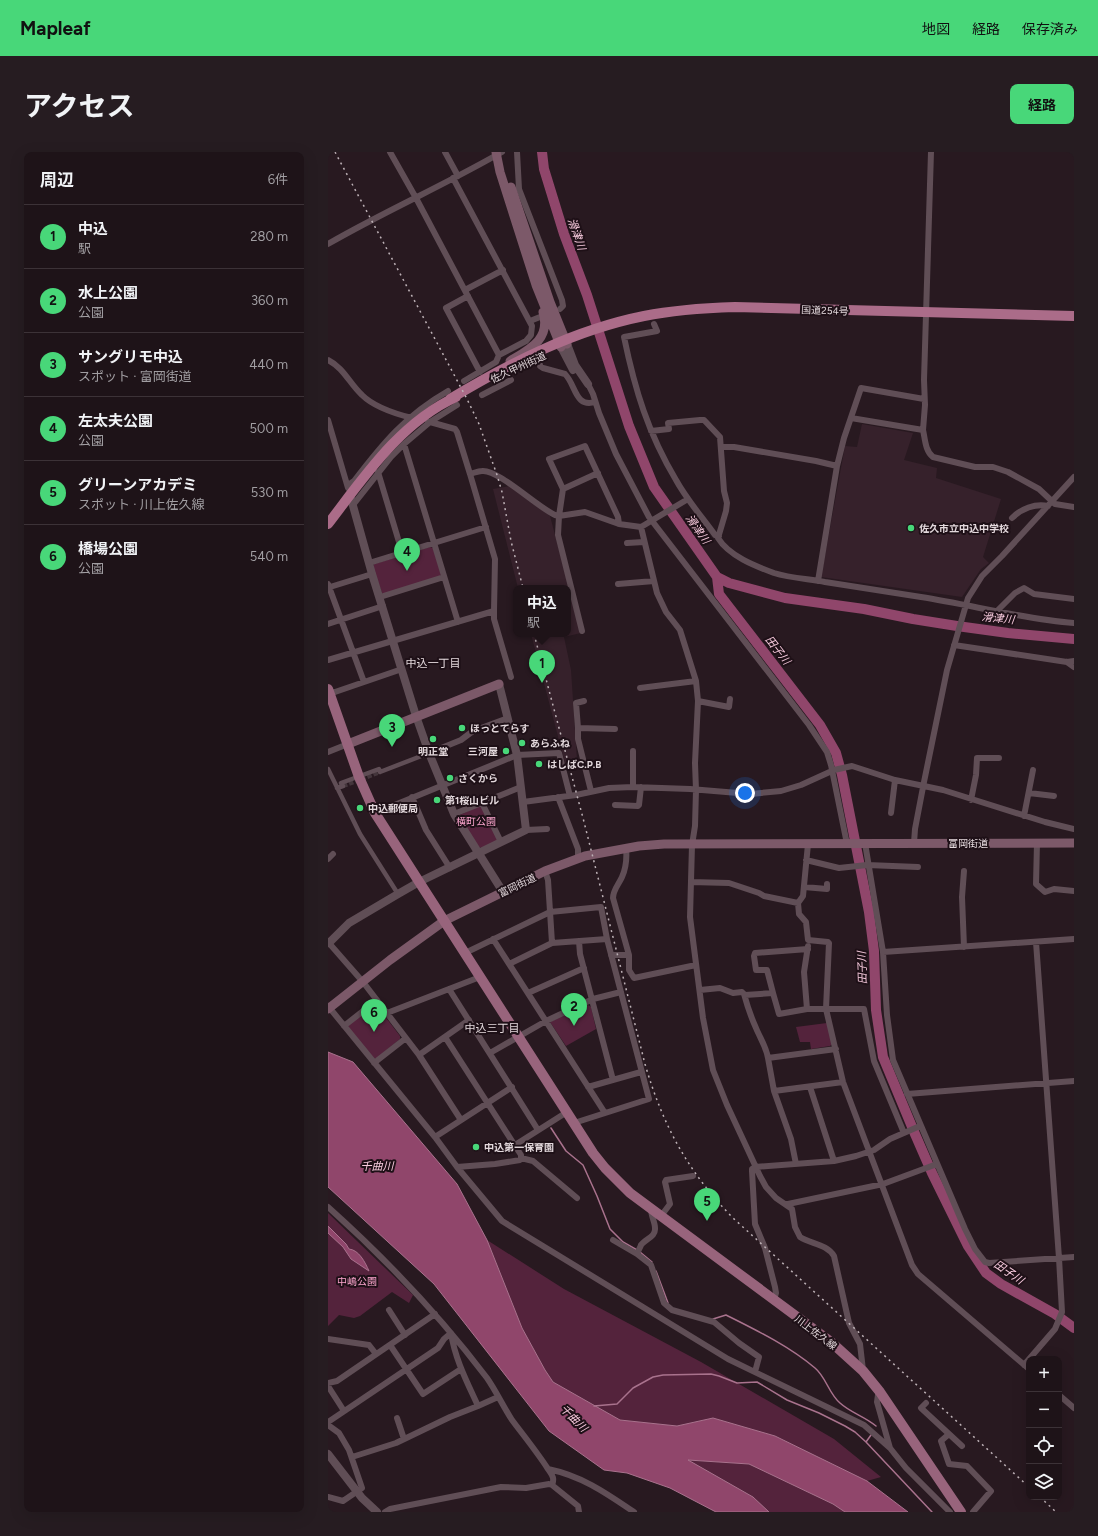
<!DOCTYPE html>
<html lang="ja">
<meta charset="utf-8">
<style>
:root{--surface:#1e1318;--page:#261c21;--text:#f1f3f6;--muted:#a19ea2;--line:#3c3237;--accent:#48d779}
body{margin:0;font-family:Figtree,"Noto Sans JP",sans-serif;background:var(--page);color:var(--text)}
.controls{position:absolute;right:12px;bottom:12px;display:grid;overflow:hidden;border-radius:8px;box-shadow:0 4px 16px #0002}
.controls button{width:36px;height:36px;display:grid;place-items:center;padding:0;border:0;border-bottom:1px solid var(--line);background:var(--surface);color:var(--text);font:20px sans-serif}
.you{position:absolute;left:417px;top:641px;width:14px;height:14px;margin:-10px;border:3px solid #fff;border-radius:50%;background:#1a73e8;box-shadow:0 0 0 6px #1a73e833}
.badge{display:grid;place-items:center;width:26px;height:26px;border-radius:50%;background:var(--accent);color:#111;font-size:13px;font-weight:700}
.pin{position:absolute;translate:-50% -33px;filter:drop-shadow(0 1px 2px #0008)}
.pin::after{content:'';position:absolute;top:21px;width:14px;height:12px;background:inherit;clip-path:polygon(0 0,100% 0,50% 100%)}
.popup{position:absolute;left:185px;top:433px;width:58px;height:52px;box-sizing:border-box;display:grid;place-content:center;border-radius:8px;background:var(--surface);filter:drop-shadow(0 1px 3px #0005);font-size:13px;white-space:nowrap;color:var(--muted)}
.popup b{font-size:15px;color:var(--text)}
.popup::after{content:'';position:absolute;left:50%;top:100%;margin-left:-8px;border:8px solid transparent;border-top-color:var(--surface)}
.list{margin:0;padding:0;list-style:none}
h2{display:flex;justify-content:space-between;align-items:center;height:52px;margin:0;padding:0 16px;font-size:17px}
h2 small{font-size:13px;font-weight:400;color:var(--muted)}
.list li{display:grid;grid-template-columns:26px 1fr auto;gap:12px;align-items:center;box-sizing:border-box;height:64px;padding:0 16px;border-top:1px solid var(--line)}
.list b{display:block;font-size:15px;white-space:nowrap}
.list p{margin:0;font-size:13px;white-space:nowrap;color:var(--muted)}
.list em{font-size:13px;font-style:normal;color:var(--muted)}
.icon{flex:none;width:22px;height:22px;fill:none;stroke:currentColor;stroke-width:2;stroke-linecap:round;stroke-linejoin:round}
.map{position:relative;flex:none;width:746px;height:1360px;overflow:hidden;border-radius:8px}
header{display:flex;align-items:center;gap:24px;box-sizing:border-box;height:56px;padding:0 20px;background:var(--accent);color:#111}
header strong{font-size:19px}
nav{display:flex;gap:22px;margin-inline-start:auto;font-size:14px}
.intro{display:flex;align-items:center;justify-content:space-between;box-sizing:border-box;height:96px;padding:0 24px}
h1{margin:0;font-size:28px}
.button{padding:10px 18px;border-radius:8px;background:var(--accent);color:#111;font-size:14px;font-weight:700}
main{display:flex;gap:24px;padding:0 24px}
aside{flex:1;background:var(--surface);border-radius:8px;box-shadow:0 4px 16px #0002}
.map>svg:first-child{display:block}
.built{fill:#36212b}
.green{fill:#54233c}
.water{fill:#90466b;stroke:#a9728d}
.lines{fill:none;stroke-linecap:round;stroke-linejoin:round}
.stream{stroke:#a9728d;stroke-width:1.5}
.river{stroke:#90466b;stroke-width:10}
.pedestrian-tunnel{stroke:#44363c;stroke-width:4.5;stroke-dasharray:4.5 2;stroke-linecap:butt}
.minor-tunnel{stroke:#44363c;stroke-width:6;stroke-dasharray:6 3;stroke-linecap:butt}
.pedestrian{stroke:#604e56;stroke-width:4.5}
.minor{stroke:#604e56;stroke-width:6}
.tertiary{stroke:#604e56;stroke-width:8}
.secondary{stroke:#7c5969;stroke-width:9}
.primary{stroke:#98647c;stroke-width:10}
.trunk{stroke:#ab6c89;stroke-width:10}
.rail{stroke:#beb2b7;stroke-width:1.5;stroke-dasharray:2 4;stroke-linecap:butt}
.poi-dot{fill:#48d779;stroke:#1e1017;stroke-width:1.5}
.labels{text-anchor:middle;stroke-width:4;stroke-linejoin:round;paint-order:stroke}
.street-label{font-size:10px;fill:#e3d8dc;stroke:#1e1017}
.poi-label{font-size:10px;font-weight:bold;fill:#e3d8dc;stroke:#1e1017;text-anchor:start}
.park-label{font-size:10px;fill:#fba5cd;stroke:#1e1017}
.water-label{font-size:11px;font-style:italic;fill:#f7cadd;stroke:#1e1017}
.neighbourhood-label{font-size:11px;fill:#e3d8dc;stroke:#1e1017}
</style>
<header>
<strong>Mapleaf</strong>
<nav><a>地図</a><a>経路</a><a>保存済み</a></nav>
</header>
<div class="intro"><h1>アクセス</h1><a class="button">経路</a></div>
<main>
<aside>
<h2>周辺<small>6件</small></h2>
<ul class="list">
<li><span class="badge">1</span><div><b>中込</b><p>駅</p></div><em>280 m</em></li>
<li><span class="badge">2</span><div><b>水上公園</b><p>公園</p></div><em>360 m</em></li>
<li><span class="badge">3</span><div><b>サングリモ中込</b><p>スポット · 富岡街道</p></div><em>440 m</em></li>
<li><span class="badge">4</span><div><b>左太夫公園</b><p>公園</p></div><em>500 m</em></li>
<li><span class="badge">5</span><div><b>グリーンアカデミ</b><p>スポット · 川上佐久線</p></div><em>530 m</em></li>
<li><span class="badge">6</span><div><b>橋場公園</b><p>公園</p></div><em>540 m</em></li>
</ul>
</aside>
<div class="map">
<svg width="746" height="1360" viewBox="0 0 746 1360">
<rect width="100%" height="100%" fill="#281920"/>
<path class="built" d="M534,272L585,281L576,308L609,316L608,326L673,347L655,405L661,411L653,417L634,445L493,425L517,294L529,295Z
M182,334L222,364L253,481L236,485L243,518L249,608L237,611L203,482H240V436H190L165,337Z"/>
<path class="green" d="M102,395L105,396L113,422L112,424L57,442L54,441L45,416L46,412Z
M151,654L154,656L170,689L154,696L150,695L130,664Z
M46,853L49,854L72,884V887L49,906H44L20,876L21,872Z
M260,853L263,855L268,877L238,894L222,870Z
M499,871L504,892L502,894L483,897L482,890H472L468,875Z
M0,1061L85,1143L81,1151L64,1140L32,1164L26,1166L11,1163L0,1174Z
M159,1088L236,1137L373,1210L506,1287L553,1325L539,1329L447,1284L385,1266L349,1274L292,1268L225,1230L217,1218L194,1176Z
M359,1308L421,1312L505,1352L517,1360H441L425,1345Z"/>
<path class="water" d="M0,900L25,910L129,1032L159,1088L194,1176L217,1218L225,1230L292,1268L349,1274L385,1266L447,1284L539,1329L580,1360H517L505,1352L421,1312L360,1308L425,1345L441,1360H388L342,1336L299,1321L276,1318L221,1279L106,1132L0,1035Z
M0,1074L18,1092L21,1097C31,1098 37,1110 41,1119L23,1107L15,1095L0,1081Z"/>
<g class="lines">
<path class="stream" d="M223,976L238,999L255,1013L269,1044L282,1077L295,1090L309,1098
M312,1100L324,1110
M328,1119L340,1151
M385,1167L398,1163C428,1178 461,1194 487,1216C498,1225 501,1242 512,1251C523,1261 536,1264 548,1274
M266,1254L289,1252L305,1236L325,1225L335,1223L383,1222L391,1224L409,1231L429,1230L459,1248L491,1261L517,1274L527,1280L538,1290L604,1360
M538,1290L543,1283"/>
<path class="river" d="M214,0L216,17L236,82L259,143L301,274L326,335L389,425L401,431L457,446L536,457L585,467L629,474L680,481L746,487
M389,425L391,442L492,573L508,601L514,623L541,760L546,799L548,858L555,905L587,982L604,1021L640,1094L658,1121L673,1132L727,1162L746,1176"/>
<path class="pedestrian-tunnel" d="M15,634L52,620"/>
<path class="minor-tunnel" d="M205,199L212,213"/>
<path class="pedestrian" d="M0,617L32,682L70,742
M9,636L15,634L13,631L51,617L52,620L101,601"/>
<path class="minor" d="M62,0L88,46L171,203
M117,0L130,24
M189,0L191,37L234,148L235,154L232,157
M125,26L204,174L203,183L198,189L171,203L168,210L136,229
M0,92C57,59 117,33 174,0
M137,138L175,118
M140,144L118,156L152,220
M202,169L212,165
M326,172L329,179L296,185C307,238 320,281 348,328C359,348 374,365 387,383L391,384
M0,208C16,216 21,231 34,243C46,255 68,262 84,266
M212,213V214L215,216L237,222C248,233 247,256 267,250
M260,232L265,242L271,261L288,302L321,365L481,573L499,600L503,613L519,692
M154,243L183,228
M523,266L595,278C597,286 597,299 605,305L647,315H665L680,320L711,337L727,352L746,355
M0,268L20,336
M100,270H102L129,253
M595,278L597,253L596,228L603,0
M323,279L341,277L340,271L372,268H376L392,285L396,339L399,351L398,359L390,386C401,404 427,414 446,421C462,426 481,427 497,430C529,435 561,440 593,445C644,453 695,467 746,471
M393,295H406L488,309L509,314
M50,320L74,400
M142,322L167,407L166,459
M20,333L26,329C55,291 78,263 120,239
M235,337L270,321
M25,353L63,305L76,292
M684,366C693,357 707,351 720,354
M313,375L329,441L338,460L352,478L368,529L370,549L367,611L368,638L367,674L364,693L362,765L375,866L385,918L399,953L432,1024L438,1035L448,1046L464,1057L467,1075L472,1085C483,1092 499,1092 506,1104L521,1171L532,1192L535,1218
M299,391L316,390
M41,411L158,375
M490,429L509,314L516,286L533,236L596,247
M0,432L36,530
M290,432L326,429
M2,435L44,422
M52,445L116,425
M669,459L687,441L696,436L706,442L746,447
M130,470L76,292L102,270L127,277L129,280L142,322C146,321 150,319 154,319C170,317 209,355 227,363L231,364L235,337L221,307L257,294L290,365L291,372
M0,472L55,454
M254,479L230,383L231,364L257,360L291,372L313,375L360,347
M626,493L739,510L746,509
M0,508L166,459V467L183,525
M739,510L746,515
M312,536L368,529
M0,541L7,540L74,517
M370,549L401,555L402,547
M250,576L248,551L256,549
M0,600L20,592
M101,601L133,588L145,579L180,566
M305,635V599
M263,639L250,587V576L287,577
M701,641L726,644
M84,645L98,678L122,716
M230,645L250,697V706
M643,648L648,623L649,606H671
M195,650L248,643L281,636L305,635L362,637L422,642L453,639L473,633L506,618L524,614L567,628L615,638L717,670L746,677
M154,651L173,690
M287,653L310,654L311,653L313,635
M47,661L189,603L231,601L242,644
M563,661L567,628
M126,662L193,635
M696,664L705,618
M198,678L219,677
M537,691L555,800L559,863L565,908L637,1077L647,1097L657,1110L661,1111L746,1105
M586,691L587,677L596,630L619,518L640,446L654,424L674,404L746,325
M709,691L708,732L717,740L726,737L746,739
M480,692L475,744L470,751L471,762L478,770L480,788L500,790L501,791L498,857L515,930L584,1113L590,1122L701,1217
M298,696C299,706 298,716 294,725C291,732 285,738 285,746L301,803V818L306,826L368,813
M0,707L5,702
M478,708L511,716L539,713L590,715
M217,719L220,728L224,791
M363,730L401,731L431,741L436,744L470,751
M476,735L499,737V732
M165,787L277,961
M251,789L252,802L285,928
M0,790L35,830L91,903L133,968
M636,795L634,745L636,719
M555,800L746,787
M137,801L222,760L273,755L279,787
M283,803H301
M181,812L224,791L279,787L321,947L246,971
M121,837L210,978
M372,838L392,836L405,841L414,840L416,842C419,853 423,865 428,876C432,886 438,894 440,906
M200,841L256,816
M445,841L439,818H428L426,804L427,801L480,797
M417,843L445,841L451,862L479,857H536L546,909L576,981
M0,854L107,985L129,1015L167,1012L192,1008L193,1006V1003L117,885
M479,857L476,820L480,794
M59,861L152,825
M16,874L49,848
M162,901L218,869L265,847L293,840
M91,903L141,868
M46,911L78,886
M260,935L313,920
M482,935L506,1009
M446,939L515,930
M579,942L746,929
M107,985L184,935
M187,993L239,960
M193,1006L205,1009L249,1046
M468,1012L463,987L446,939L440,906L508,897
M129,1015L174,1069L400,1207L536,1273L562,1296
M427,1015L506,1009L528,1004L546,998L562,987L592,974
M427,1015L424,1017V1019L427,1072L437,1096L447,1135L448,1141L446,1148
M460,1052L555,1032L609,1012
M0,1055C58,1107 112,1164 159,1226C168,1239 175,1254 184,1268C196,1284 209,1300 220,1317C254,1324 278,1341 306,1360
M333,1064L342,1052L337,1030L338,1028L365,1024
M285,1088L309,1102L323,1113L336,1151L344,1158L386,1170L411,1191L431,1205L427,1220
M309,1102C310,1099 312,1096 313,1093C317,1087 328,1085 327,1076C327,1070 323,1064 323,1057
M61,1158L77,1183
M0,1187L41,1193L48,1202
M62,1193L95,1242L133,1217
M696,1213L727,1177L734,1160L731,1106L708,790
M0,1231L9,1229L107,1162
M0,1234L16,1259
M552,1240L550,1243L549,1250L562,1296L578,1316L622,1360
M731,1243L746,1256
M598,1251L593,1256L634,1294
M69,1266L76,1287
M0,1270L110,1196L116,1187L123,1181C127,1207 139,1230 150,1254L170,1245
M0,1273L11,1281L21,1298L34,1336L15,1349L0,1345
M621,1282L613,1289L621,1312L639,1314L663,1339L645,1360
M24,1305L68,1291L122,1265L150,1254
M220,1317C224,1323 227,1326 224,1333
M57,1360L62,1357L173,1335L198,1336L221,1332L224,1333L250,1354L251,1360"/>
<path class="tertiary" d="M239,192L247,213L260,232
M233,195L245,218
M22,343L44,422L88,564L101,601L126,662L175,740
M1,791L21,771L70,742L91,730L198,678L189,603L171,532
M0,1302L34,1346L49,1360"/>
<path class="secondary" d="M168,0L172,20L208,133L233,195
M183,35L222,150L239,192
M182,209C202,197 223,187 215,160
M20,592L171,532
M0,857L62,808L116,769L175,740L217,719L257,704L311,694L336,692L746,691"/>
<path class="primary" d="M0,537L31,625L47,661L265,1001L277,1016L302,1041L503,1190L535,1219L552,1240L633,1360"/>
<path class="trunk" d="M122,247C182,211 246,178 316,164C346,158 376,156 407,155L746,164
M0,372C36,325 73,270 128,245"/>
<path class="rail" d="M7,0L139,247L151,272L169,323L174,340L183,389L195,436
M206,482L255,666L317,912C335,974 360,1020 405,1066L701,1335
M712,1345L728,1360"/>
</g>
<g class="poi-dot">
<circle cx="583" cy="376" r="4"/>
<circle cx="134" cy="576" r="4"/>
<circle cx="105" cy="587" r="4"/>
<circle cx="194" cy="591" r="4"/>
<circle cx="178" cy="599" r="4"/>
<circle cx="211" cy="612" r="4"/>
<circle cx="122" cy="626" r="4"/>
<circle cx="109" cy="648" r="4"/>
<circle cx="32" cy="656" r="4"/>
<circle cx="148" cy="995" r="4"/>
</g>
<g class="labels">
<g class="street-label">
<text transform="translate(497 158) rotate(2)" y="4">国道254号</text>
<text transform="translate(190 215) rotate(-25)" y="4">佐久甲州街道</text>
<text x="640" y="695">富岡街道</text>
<text transform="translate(189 733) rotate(-26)" y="4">富岡街道</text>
<text transform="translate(488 1180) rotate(37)" y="4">川上佐久線</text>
</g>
<g class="poi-label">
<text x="591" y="380">佐久市立中込中学校</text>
<text x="142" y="580">ほっとてらす</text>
<text x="202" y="595">あらふね</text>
<text x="105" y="603" text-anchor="middle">明正堂</text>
<text x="170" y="603" text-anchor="end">三河屋</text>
<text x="219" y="616">はしばC.P.B</text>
<text x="130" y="630">さくから</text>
<text x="117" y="652">第1桜山ビル</text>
<text x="40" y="660">中込郵便局</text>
<text x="156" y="999">中込第一保育園</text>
</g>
<g class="park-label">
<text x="148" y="673">横町公園</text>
<text x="29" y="1133">中嶋公園</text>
</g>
<g class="water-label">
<text transform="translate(249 82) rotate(71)" y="4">滑津川</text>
<text transform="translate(370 377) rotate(55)" y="4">滑津川</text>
<text transform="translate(670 466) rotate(6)" y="4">滑津川</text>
<text transform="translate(450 498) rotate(52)" y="4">田子川</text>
<text transform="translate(534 816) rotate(-92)" y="4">田子川</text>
<text x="49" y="1018">千曲川</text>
<text transform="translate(681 1120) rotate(34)" y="4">田子川</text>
<text transform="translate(246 1266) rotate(45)" y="4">千曲川</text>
</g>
<g class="neighbourhood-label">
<text x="105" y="515">中込一丁目</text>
<text x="164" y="880">中込三丁目</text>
</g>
</g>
</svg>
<div class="controls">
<button>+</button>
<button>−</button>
<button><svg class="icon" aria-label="locate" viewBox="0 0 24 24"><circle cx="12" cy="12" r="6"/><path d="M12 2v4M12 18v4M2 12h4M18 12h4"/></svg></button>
<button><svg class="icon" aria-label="layers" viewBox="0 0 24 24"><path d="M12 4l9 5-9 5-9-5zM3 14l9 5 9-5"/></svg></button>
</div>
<div class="you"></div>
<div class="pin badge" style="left:214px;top:531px">1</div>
<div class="popup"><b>中込</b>駅</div>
<div class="pin badge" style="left:246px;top:874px">2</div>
<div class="pin badge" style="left:64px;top:595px">3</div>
<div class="pin badge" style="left:79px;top:419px">4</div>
<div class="pin badge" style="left:379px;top:1069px">5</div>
<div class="pin badge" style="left:46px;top:880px">6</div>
</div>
</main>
